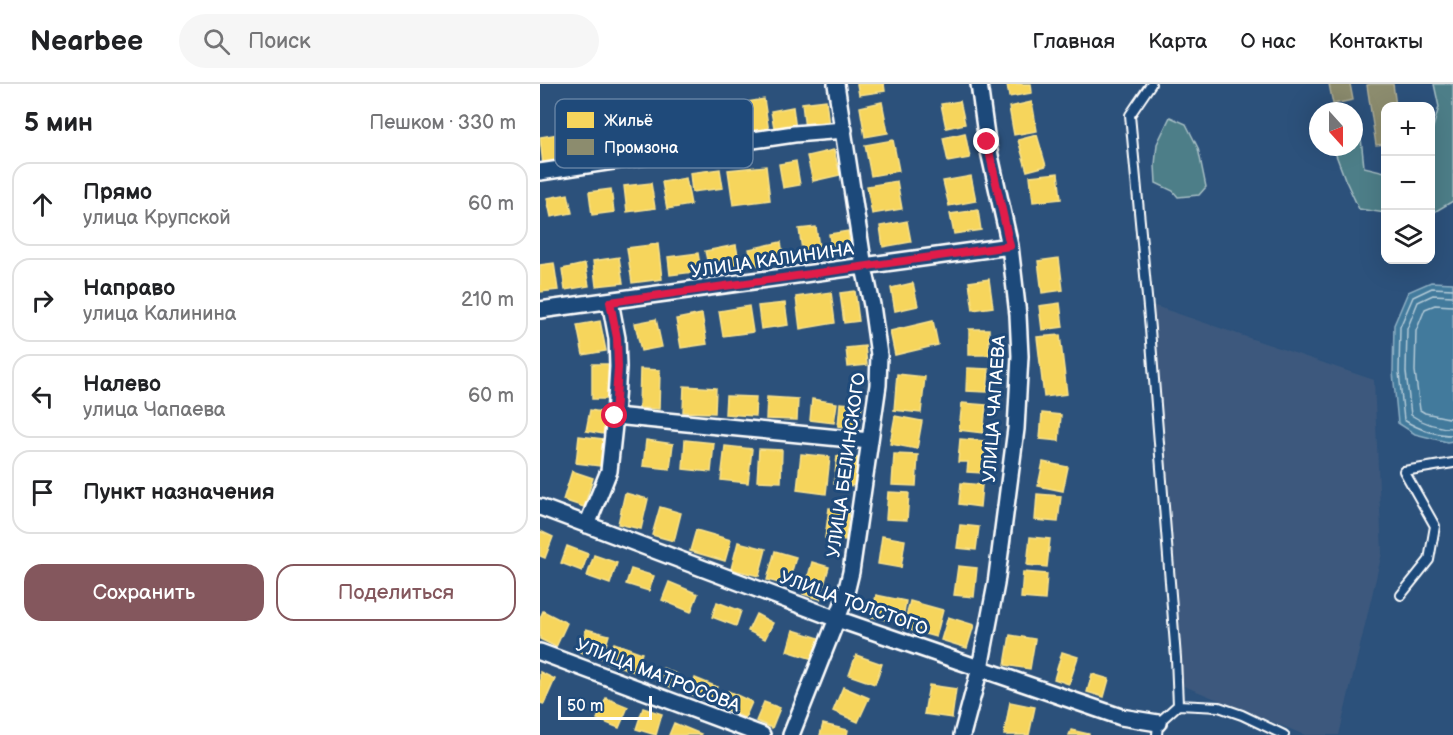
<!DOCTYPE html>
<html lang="ru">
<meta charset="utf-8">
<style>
:root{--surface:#fff;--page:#f6f6f6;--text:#202124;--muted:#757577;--line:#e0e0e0;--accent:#84575d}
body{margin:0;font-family:"Balsamiq Sans",sans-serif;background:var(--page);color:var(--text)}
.controls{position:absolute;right:18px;top:18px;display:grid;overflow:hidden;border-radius:12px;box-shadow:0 6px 24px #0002}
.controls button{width:54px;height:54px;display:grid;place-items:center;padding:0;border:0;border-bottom:2px solid var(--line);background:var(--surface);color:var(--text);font:30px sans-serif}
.compass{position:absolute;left:769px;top:18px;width:54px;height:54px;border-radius:50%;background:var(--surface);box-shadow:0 6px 24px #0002;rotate:159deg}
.scale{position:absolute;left:18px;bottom:15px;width:94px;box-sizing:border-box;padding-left:6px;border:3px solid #fff;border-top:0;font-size:16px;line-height:21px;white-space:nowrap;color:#fff;-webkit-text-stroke:4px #1f4a7a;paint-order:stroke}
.stop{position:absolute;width:18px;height:18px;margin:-14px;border:4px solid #e11d48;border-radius:50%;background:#fff}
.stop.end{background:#e11d48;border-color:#fff;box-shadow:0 2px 6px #0008}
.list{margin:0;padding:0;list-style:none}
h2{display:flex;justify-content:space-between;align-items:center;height:78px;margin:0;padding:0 24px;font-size:26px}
h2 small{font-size:20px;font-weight:400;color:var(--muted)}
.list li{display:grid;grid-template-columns:39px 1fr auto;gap:18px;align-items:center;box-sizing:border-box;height:84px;margin:0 12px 12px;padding:0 12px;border:2px solid var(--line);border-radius:18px}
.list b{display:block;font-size:22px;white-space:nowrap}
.list p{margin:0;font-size:20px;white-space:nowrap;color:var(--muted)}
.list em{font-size:20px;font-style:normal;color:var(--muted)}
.actions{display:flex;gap:12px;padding:18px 24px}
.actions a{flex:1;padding:14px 0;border:2px solid var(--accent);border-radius:18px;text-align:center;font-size:21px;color:var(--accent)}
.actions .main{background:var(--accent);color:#fff}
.icon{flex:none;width:33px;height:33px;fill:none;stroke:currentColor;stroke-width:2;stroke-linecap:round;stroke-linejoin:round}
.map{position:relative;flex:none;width:913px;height:651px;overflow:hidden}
header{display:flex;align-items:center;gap:36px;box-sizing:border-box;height:84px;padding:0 30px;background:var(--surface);border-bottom:2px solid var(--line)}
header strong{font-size:28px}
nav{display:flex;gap:33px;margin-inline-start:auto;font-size:21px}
.search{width:420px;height:54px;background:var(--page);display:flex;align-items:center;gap:15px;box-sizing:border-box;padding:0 21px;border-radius:33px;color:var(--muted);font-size:22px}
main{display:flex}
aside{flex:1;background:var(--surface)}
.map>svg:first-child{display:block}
.built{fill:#3c597d}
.green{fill:#4e7e88;stroke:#a6bec4;stroke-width:1.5}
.water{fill:#427a9c;stroke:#8eafc4;stroke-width:1.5}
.homes{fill:#f6d55c;stroke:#f9e28d;stroke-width:1.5}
.industry{fill:#8c8c6e;stroke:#aeae9a;stroke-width:1.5}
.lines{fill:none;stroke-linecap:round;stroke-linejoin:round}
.shore{stroke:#b3cad7;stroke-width:1.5}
.service-casing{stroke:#fff;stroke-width:12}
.minor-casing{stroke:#fff;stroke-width:20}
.service{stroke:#1f4a7a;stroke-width:8}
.minor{stroke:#1f4a7a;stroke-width:15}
.route{stroke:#e11d48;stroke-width:8}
.labels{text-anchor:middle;stroke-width:6;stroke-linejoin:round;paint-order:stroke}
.street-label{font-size:18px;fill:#fff;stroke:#1f4a7a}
.key{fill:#1f4a7a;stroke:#6280a2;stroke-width:1.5}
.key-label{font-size:16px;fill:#fff}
</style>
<header>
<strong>Nearbee</strong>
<div class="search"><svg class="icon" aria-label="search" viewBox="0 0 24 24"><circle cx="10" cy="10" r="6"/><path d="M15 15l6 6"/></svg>Поиск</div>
<nav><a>Главная</a><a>Карта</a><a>О нас</a><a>Контакты</a></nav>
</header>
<main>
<aside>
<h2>5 мин<small>Пешком · 330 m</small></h2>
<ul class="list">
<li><svg class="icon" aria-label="ahead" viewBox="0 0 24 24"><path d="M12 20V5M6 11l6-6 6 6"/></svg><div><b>Прямо</b><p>улица Крупской</p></div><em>60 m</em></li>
<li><svg class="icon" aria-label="right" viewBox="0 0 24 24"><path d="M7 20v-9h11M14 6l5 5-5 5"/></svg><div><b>Направо</b><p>улица Калинина</p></div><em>210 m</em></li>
<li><svg class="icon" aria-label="left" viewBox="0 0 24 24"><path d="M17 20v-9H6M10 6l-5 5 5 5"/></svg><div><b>Налево</b><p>улица Чапаева</p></div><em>60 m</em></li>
<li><svg class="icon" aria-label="arrive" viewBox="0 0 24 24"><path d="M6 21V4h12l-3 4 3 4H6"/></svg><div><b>Пункт назначения</b></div></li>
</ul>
<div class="actions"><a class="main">Сохранить</a><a>Поделиться</a></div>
</aside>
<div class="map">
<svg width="913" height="651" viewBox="0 0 913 651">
<rect width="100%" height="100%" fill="#2c517b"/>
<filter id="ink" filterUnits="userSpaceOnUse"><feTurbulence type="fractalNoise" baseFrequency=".0167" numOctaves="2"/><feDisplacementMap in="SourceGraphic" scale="12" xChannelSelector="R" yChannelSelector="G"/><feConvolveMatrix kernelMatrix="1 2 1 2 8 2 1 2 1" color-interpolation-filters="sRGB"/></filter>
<g filter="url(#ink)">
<path class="built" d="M612,221L834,296L842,469L799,651H765L639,600Z"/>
<path class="green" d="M894,0H913V117L891,130V50L899,23Z
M630,33L646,40L658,64L666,103L659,111L638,113L633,107L616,99L615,81L617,60Z
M814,43L821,54L824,83L845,88V129L819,125L805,95L793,63H814Z"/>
<path class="water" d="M891,198L913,199V357L907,358L875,350L858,339L853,288L854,241L868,208Z"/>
<path class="homes" d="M317,0H344L345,7L319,11Z
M467,0H491L492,9L469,13Z
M224,15L229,48L200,52L195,20Z
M286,16L289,43L265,45L262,19Z
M420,17L425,40L406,44L401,20Z
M342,18L348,49L325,53L320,23Z
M492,18L497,47L474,51L469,23Z
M253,23L256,46L235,49L231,27Z
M425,49L430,74L408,78L403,54Z
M18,50L23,78L3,81L0,53Z
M497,51L506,82L487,87L478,56Z
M353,56L359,87L331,92L325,61Z
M294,66L300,91L273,97L267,72Z
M256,77L260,101L243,104L239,80Z
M226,82L230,116L193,121L188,86Z
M180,85L183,104L152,108L150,89Z
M518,89L521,115L493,118L490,92Z
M431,92L436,117L409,122L403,97Z
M146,94L151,121L127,125L122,98Z
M357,97L362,125L332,130L327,102Z
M111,99L115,124L87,128L84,102Z
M71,105L74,128L52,131L49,108Z
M28,110L32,129L11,133L7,114Z
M438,126L441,146L414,150L410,130Z
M367,137L371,158L343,163L340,142Z
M276,143L280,170L263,173L259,145Z
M308,147L311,167L292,170L289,150Z
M241,158L244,176L213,182L209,165Z
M118,160L122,195L92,199L87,164Z
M196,161L200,182L170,189L165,167Z
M158,169L161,187L130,191L128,173Z
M79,173L83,199L56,202L53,177Z
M519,174L523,206L502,209L498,177Z
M14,179L18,206L0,208V181Z
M45,180L49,202L25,206L22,185Z
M449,195L453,223L433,226L429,198Z
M373,199L378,222L355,227L351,204Z
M315,207L319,237L304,239L300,209Z
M291,208L295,239L260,245L256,213Z
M245,219L248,241L221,245L218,222Z
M520,219L523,243L502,246L499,222Z
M209,222L213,248L183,252L179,227Z
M162,230L167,260L141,264L136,235Z
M116,235L122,263L101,267L95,239Z
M60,237L66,267L43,271L37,241Z
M393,237L398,261L355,271L350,247Z
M429,245H449V271H429Z
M520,251L527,310L504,313L497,253Z
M325,262L327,281L308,283L306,264Z
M52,280H68L67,315H52Z
M427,284L449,285L447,308L426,307Z
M100,285L120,286L119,325L99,324Z
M357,290L385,293L381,329L354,326Z
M144,302L176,304L175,329L143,328Z
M186,312L216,313L215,332L185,330Z
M227,313L258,315L257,336L226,335Z
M272,315L297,319L294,339L270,336Z
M300,319L322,321L319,344L298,342Z
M422,319L446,321L443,349L419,346Z
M50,326L67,329L63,350L46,347Z
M502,329L521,331L519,357L500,355Z
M355,332L382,337L377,365L350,360Z
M39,352L63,355L60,382L36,379Z
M420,355L445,357L443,389L427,388L428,378H418Z
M106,356L133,360L130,385L103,382Z
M145,356L174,359L171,388L143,385Z
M185,362L212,365L208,399L181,396Z
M219,365L242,366L241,398L217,397Z
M261,370L290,373L286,410L257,406Z
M354,370L378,371L376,402L352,401Z
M297,372L319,374L316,402L294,400Z
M503,378L528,383L523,407L498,402Z
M32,387L53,394L44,423L23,416Z
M421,399L442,401L440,423L419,420Z
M348,408L369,409L367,436L346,435Z
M85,409L108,415L101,445L78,440Z
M497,410L521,412L518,438L495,436Z
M120,423L141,429L134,457L112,451Z
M289,424L309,427L305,457L285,454Z
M420,441L439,443L436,466L417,464Z
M156,446L191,456L185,477L150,467Z
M0,447L13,453L5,474L0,472Z
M342,452L365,456L361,484L338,480Z
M490,453L510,455L507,483L487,481Z
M198,458L226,465L219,492L191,485Z
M27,462L48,470L42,487L21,479Z
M235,467L256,473L248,501L227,496Z
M54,471L77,479L70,500L47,492Z
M272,478L289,483L280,515L263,510Z
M418,482L437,484L434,513L414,511Z
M91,485L114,492L109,507L86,500Z
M483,488L507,490L505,516L481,514Z
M129,498L158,510L151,528L122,516Z
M336,511L366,517L362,539L332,533Z
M370,517L403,526L396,553L363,544Z
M177,518L201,527L196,542L172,533Z
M3,527L27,539L16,563L0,555V534Z
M216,530L233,539L225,555L208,547Z
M408,533L434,541L427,564L401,556Z
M46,545L69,551L62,574L40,568Z
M253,546L279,554L273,575L247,567Z
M470,551L495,555L490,585L465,581Z
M74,559L102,569L95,588L67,578Z
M522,568L538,573L529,600L514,595Z
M316,571L342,580L335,600L309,591Z
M123,584L138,591L133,604L117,597Z
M0,588L15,595L4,620L0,619Z
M552,590L569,595L564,613L547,608Z
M155,594L177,603L170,618L149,609Z
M389,601L416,605L412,634L384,630Z
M303,603L329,614L318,638L293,627Z
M188,607L212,618L205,634L180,623Z
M66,614L88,623L79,644L57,635Z
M224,618L240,624L232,644L216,637Z
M470,618L495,623L489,651H464Z
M103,624L122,630L116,651L96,645Z
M134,639L161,650L160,651H129Z
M283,640L308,646L307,651H280Z
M531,646L549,650V651H529Z"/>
<path class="industry" d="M789,0H810L813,16L793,20Z
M831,0H853L856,22H846V60L836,61L827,1Z"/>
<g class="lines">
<path class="shore" d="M913,205L892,204L873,213L860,243L859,288L864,336C878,345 896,351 913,351
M913,212L893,211L878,218L867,245L866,288L871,331C883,339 899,344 913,344
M913,222L895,221L885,225L876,247L875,287L880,326L885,329L913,335"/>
<defs>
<path id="service" d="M611,0L590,31L610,245L636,574L638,621L618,639L617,651
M861,511L889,476L895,442L864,387L913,379
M638,621L679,623L702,631L744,651"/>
<path id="minor" d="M0,88L254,50L304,46
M0,226L470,162
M75,332L330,357
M0,423L297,535L581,633L618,639
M47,441L69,387L75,332L78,283L77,254L70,217
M0,568L222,651
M251,651L304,517L311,488L338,301L339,271L332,221L324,183L296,0
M422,651L440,584L456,500L476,345L480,272L478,231L470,162L447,58L439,0"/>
</defs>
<use href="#service" class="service-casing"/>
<use href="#minor" class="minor-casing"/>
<use href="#service" class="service"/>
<use href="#minor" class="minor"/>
</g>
</g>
<g class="lines" filter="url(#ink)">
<path class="route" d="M75,332L78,283L77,254L70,218L470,162L447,58"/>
</g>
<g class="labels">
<g class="street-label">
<text transform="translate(232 176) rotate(-8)" y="6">УЛИЦА КАЛИНИНА</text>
<text transform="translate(454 325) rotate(-86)" y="6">УЛИЦА ЧАПАЕВА</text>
<text transform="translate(306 381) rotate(-82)" y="6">УЛИЦА БЕЛИНСКОГО</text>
<text transform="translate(314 519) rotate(20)" y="6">УЛИЦА ТОЛСТОГО</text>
<text transform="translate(118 591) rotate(21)" y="6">УЛИЦА МАТРОСОВА</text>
</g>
</g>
<rect x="15" y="15" width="198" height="69" rx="9" class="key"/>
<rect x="27" y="28" width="27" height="16" fill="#f6d55c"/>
<rect x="27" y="55" width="27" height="16" fill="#8c8c6e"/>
<g class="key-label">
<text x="64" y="42">Жильё</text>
<text x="64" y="69">Промзона</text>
</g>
</svg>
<div class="controls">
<button>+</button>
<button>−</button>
<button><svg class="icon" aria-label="layers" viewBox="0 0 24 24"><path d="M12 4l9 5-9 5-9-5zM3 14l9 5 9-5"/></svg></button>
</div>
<svg class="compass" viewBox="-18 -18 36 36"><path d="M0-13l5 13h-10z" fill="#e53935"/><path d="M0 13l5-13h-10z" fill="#757577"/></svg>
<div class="scale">50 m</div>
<div class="stop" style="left:75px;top:332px"></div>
<div class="stop end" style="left:447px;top:58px"></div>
</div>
</main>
